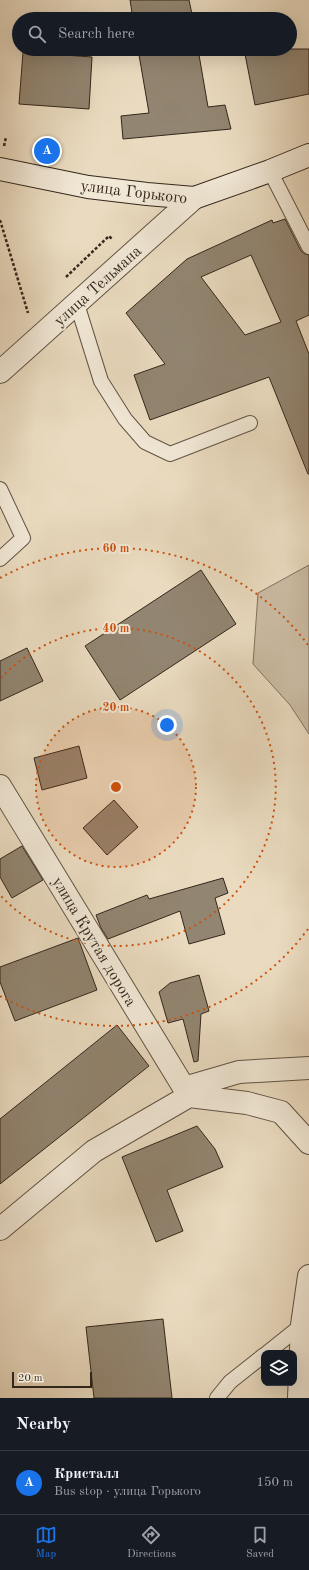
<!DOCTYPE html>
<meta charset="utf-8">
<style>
:root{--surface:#171b24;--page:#20242c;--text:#f1f3f6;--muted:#9ea1a6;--line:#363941;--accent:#1a73e8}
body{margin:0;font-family:"Old Standard TT",serif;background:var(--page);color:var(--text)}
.controls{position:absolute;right:12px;bottom:12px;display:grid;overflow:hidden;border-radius:8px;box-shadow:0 4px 16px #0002}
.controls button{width:36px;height:36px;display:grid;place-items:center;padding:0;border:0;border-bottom:1px solid var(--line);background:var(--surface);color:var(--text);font:20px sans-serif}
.scale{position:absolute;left:12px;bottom:10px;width:80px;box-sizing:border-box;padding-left:4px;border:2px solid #33271c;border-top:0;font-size:11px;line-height:14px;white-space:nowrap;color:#33271c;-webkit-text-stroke:3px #f1e8d6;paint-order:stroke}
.you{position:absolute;left:167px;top:725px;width:14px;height:14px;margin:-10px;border:3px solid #fff;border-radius:50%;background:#1a73e8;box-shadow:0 0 0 6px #1a73e833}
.badge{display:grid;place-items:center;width:26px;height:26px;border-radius:50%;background:var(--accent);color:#fff;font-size:13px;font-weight:700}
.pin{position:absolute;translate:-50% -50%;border:2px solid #fff;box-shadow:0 1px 4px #0006}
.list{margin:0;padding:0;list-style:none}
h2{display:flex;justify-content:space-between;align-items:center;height:52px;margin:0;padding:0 16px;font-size:17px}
h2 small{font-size:13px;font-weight:400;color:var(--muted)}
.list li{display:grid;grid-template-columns:26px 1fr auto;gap:12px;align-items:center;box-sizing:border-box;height:64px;padding:0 16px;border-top:1px solid var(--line)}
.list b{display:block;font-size:15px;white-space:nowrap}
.list p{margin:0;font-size:13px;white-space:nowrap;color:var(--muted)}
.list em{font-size:13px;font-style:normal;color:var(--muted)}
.icon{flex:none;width:22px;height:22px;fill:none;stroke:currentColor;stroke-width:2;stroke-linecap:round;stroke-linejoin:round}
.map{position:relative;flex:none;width:309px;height:1398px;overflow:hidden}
.search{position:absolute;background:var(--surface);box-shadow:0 4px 16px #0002;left:12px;right:12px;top:12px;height:44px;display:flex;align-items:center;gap:10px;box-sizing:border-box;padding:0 14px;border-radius:22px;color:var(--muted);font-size:15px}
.sheet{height:116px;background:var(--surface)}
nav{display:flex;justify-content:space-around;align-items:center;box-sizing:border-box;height:56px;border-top:1px solid var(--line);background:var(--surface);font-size:11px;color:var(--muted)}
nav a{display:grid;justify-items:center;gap:2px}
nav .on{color:var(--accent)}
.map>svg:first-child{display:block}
.green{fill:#cbbca4;stroke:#7f7260}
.building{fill:#928571;stroke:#33271c;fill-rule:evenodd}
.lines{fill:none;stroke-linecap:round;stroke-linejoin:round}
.service-casing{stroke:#615445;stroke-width:16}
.minor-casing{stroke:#615445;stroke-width:24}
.secondary-casing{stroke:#33271c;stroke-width:24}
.path{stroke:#33271c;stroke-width:2.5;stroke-dasharray:3 2;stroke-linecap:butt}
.service{stroke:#f1e8d6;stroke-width:14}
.minor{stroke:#f1e8d6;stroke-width:22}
.secondary{stroke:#f1e8d6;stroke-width:22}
.ring{fill:none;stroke:#cd520e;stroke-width:2;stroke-dasharray:2 4}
.labels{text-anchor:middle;stroke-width:4;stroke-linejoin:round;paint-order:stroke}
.street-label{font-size:16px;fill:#33271c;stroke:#f1e8d6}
.centre{fill:#cd520e;stroke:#f1e8d6;stroke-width:2}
.ring-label{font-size:12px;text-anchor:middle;font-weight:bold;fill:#cd520e;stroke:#f1e8d6;stroke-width:4;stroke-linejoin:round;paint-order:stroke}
</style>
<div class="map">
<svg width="309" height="1398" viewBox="0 0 309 1398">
<rect width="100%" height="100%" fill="#eadbc0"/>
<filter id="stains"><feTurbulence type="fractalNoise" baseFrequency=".005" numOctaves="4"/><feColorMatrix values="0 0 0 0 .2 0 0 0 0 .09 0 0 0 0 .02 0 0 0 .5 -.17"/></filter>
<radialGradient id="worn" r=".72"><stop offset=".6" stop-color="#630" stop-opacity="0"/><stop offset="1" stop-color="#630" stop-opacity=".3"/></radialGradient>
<path class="green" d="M309,565V734L290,705L253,664L258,593Z"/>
<path class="building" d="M130,0H189L193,19H133Z
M138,49H198L208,107L225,105L231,129L123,139L121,116L149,113Z
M244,49H309V94L255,105Z
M23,52L92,57L89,109L19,104Z
M285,219L301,251L305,254L309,255V315L296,321L309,354V474H308L269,377L150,420L134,375L165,364L126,313L187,259L272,220L273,223ZM251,255L281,322L245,335L201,277Z
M201,570L236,624L120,700L85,646Z
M27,648L43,681L0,701V661Z
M79,746L87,778L42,790L34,758Z
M114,800L138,827L107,855L83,828Z
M22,846L43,880L12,898L0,877V859Z
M223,878L228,893L215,898L225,934L189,944L180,911L108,939L101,928L96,915L147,895L149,899Z
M78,938L97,990L15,1021L0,982V967Z
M199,975L209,1011L201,1014L198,1061L194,1062L183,1019L168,1023L159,992L170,983Z
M117,1025L149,1066L0,1184V1119Z
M197,1126L215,1149L223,1167L167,1190L183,1231L156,1242L122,1157Z
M163,1319L172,1398H94L86,1327Z"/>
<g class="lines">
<defs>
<path id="service" d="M270,171L309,247
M77,304L101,381L125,419L145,442L170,454L250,423
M0,489L23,538L0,559
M267,1353L302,1325
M217,1398L230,1382L264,1355"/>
<path id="minor" d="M0,372L194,198
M0,786L189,1096
M184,1088L239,1072L309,1068
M189,1096L247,1103L281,1112L309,1143
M0,1229L94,1151L189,1096
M299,1398L302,1325L309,1276"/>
<path id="secondary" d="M0,169L88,187L147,194L194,198L270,171L309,155"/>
</defs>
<use href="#service" class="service-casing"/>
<use href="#minor" class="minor-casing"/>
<use href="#secondary" class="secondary-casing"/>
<path class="path" d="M4,146L6,137
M0,220L28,313
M66,277L109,236L112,239"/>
<use href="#service" class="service"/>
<use href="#minor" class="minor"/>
<use href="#secondary" class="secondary"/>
</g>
<circle cx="116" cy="787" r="80" fill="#cd520e" fill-opacity=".12"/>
<g class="ring">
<circle cx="116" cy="787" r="80"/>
<path d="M1 678A159 159 0 1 1 1 896"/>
<path d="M308 929A239 239 0 0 1 0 996M0 578A239 239 0 0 1 308 645"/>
</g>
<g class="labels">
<g class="street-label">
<text transform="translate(134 191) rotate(7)" y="6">улица Горького</text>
<text transform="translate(97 285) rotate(-42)" y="6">улица Тельмана</text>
<text transform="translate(95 941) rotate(59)" y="6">улица Крутая дорога</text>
</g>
</g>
<circle cx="116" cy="787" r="6" class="centre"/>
<g class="ring-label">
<text x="116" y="552">60 m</text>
<text x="116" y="632">40 m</text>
<text x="116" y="711">20 m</text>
</g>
<rect width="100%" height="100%" filter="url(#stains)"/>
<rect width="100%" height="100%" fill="url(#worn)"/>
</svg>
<div class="controls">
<button><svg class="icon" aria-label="layers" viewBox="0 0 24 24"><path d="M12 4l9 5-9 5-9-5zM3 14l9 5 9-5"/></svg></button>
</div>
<div class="scale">20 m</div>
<div class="you"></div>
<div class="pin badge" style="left:47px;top:151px">A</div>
<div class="search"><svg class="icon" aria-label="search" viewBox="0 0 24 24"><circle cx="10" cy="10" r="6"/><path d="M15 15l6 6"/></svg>Search here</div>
</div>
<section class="sheet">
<h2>Nearby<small></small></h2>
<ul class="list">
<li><span class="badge">A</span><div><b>Кристалл</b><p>Bus stop · улица Горького</p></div><em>150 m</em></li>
</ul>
</section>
<nav>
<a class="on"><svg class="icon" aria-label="map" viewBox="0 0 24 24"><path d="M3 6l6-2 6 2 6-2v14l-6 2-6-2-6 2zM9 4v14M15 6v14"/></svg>Map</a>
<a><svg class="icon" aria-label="directions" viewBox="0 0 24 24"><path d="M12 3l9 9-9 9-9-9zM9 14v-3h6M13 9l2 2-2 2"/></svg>Directions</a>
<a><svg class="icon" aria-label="saved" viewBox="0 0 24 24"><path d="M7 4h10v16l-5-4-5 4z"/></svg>Saved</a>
</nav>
